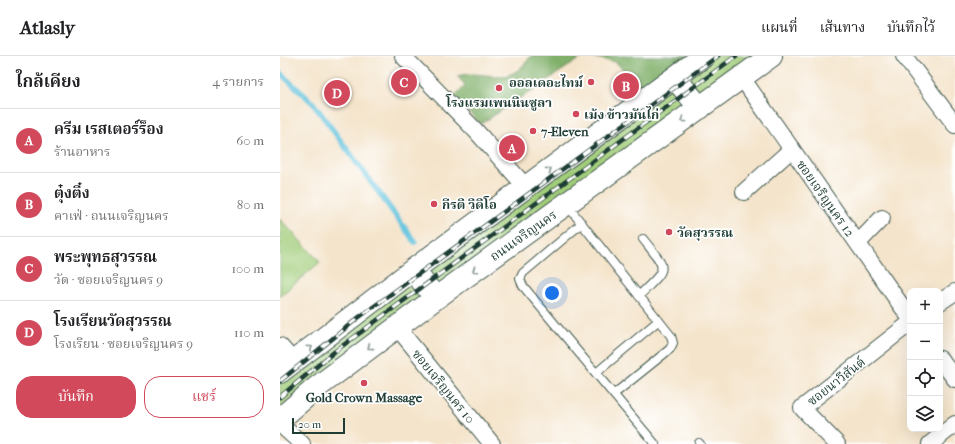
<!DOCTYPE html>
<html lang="th">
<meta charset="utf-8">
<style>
:root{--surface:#fff;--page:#f2f2f2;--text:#202124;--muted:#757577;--line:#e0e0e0;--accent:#d1495b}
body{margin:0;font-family:"IM FELL French Canon","Noto Serif Thai",serif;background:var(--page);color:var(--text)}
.controls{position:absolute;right:12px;bottom:12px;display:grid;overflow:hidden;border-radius:8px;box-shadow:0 4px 16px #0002}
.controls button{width:36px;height:36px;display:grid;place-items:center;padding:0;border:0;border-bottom:1px solid var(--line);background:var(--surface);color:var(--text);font:20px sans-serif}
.scale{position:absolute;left:12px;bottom:10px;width:53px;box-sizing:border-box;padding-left:4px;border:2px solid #1f3d34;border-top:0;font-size:11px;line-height:14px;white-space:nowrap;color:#1f3d34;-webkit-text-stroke:3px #fff;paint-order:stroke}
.you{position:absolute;left:272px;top:237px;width:14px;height:14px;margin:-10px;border:3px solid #fff;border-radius:50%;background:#1a73e8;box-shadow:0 0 0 6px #1a73e833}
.badge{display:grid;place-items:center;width:26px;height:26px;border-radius:50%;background:var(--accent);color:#fff;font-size:13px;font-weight:700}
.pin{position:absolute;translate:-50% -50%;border:2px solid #fff;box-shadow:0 1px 4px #0006}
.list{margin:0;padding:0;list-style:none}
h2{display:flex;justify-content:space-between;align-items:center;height:52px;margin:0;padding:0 16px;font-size:17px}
h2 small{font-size:13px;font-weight:400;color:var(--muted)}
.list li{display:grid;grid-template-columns:26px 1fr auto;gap:12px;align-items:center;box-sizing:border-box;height:64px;padding:0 16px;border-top:1px solid var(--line)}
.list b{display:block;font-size:15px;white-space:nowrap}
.list p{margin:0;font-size:13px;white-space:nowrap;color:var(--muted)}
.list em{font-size:13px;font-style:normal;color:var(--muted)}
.actions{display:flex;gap:8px;padding:12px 16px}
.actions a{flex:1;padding:9px 0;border:1px solid var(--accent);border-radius:16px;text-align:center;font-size:14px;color:var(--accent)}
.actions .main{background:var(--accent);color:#fff}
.icon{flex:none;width:22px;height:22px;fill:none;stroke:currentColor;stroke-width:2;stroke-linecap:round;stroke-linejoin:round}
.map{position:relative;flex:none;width:675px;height:388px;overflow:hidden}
header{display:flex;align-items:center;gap:24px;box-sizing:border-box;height:56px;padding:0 20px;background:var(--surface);border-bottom:1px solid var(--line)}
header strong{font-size:19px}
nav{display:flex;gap:22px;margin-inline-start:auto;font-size:14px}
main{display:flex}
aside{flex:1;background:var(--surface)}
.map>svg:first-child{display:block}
.green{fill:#a2cd7a;stroke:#608557}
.forest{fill:#81b06a;stroke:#50764f}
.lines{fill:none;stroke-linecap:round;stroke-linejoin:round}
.stream{stroke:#5fc2dd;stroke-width:5.5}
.lane-casing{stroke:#3f564b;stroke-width:10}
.street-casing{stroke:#3f564b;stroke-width:18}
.secondary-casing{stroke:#3f564b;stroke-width:24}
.lane{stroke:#fff;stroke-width:8}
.street{stroke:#fff;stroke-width:16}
.secondary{stroke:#fff;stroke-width:22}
.rail-casing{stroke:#1f3d34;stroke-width:4.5}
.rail{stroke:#fff;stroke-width:3;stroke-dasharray:9;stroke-linecap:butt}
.tree{fill:#919c82}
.oneway{stroke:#8f9e9a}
.poi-dot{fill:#d1495b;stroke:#fff;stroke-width:1.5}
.labels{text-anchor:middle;stroke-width:3.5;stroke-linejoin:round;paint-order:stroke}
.poi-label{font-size:13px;font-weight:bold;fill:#1f3d34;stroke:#fff;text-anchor:start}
.street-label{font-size:13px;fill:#1f3d34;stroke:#fff}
</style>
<header>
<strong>Atlasly</strong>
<nav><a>แผนที่</a><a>เส้นทาง</a><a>บันทึกไว้</a></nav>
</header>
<main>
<aside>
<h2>ใกล้เคียง<small>4 รายการ</small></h2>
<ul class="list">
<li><span class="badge">A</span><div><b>ครีม เรสเตอร์ร็อง</b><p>ร้านอาหาร</p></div><em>60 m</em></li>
<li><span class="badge">B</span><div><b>ตุ๋งติ๋ง</b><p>คาเฟ่ · ถนนเจริญนคร</p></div><em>80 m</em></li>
<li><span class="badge">C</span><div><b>พระพุทธสุวรรณ</b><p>วัด · ซอยเจริญนคร 9</p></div><em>100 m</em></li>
<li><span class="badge">D</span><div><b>โรงเรียนวัดสุวรรณ</b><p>โรงเรียน · ซอยเจริญนคร 9</p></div><em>110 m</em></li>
</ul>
<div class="actions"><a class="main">บันทึก</a><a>แชร์</a></div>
</aside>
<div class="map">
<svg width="675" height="388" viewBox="0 0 675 388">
<rect width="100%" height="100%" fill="#fff"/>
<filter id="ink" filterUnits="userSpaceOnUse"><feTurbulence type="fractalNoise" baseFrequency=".025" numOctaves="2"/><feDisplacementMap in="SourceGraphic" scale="8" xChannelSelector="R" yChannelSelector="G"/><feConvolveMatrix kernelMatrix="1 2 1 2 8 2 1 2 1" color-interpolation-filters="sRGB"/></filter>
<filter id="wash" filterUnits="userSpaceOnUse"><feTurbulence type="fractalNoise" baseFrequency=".012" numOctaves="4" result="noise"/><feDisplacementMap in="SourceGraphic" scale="16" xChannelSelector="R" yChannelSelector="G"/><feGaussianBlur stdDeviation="0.9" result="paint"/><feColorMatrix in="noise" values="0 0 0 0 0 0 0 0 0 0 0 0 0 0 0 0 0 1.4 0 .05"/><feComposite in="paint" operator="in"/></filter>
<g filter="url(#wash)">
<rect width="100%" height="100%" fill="#f4e4cb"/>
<path class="green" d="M430,0H481L421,45L401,21Z
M393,28L412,51L160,231L145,209Z
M0,163L40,206L0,240Z
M131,220L145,239L0,352V321Z"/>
<path class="forest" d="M251,0H409L362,36L336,6L304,0L201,68L174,41L185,29L177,20C210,12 226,35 251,0Z"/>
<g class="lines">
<path class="stream" d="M0,17L33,47L135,186"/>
</g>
</g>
<g filter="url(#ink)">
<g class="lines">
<defs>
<path id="lane" d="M287,149L391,280L393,287L390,293L334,338
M302,167L243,217L240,223L243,230L375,388
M359,240C388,210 389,216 363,183
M316,317L378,265
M419,387L420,388"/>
<path id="street" d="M123,0L196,75L246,131
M624,0L675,69
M462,22L630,262
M464,136L512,93
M578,187L602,162
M660,246L675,236
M117,271L212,388
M0,290L13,305
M660,303L675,323
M0,368L22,388
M557,388L522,352L630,267
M650,388L675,368"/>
<path id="secondary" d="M395,22L420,52
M133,214L156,242
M0,316L133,214L424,0
M0,363L36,332L156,242L491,0"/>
</defs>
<use href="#lane" class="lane-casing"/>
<use href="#street" class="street-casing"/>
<use href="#secondary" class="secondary-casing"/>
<use href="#lane" class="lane"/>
<use href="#street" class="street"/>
<use href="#secondary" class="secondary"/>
<defs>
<path id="rail" d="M0,325L78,262L438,0
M0,341L54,296L456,0"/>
</defs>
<use href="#rail" class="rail-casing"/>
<use href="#rail" class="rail"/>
</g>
<circle class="tree" cx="127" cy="23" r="6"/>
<defs><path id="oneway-chevron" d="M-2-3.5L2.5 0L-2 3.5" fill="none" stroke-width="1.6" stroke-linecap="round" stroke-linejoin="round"/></defs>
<g class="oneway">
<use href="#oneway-chevron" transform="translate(403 64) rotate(144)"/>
<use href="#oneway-chevron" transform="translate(269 114) rotate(-36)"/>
<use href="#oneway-chevron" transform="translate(195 214) rotate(145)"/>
<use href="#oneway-chevron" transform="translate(90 291) rotate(143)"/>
<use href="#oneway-chevron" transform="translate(30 292) rotate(-37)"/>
</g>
</g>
<g class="poi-dot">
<circle cx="311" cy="26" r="4"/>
<circle cx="219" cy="32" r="4"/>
<circle cx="296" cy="58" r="4"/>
<circle cx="253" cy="75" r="4"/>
<circle cx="154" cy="148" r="4"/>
<circle cx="389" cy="176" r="4"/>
<circle cx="84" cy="327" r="4"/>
</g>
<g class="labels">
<g class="poi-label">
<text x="303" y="31" text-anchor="end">ออลเดอะไทม์</text>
<text x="219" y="51" text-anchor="middle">โรงแรมเพนนินซูลา</text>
<text x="304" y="63">เม้ง ข้าวมันไก่</text>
<text x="261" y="80">7-Eleven</text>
<text x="162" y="153">กีรติ วิดิโอ</text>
<text x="397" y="181">วัดสุวรรณ</text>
<text x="84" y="346" text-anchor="middle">Gold Crown Massage</text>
</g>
<g class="street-label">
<text transform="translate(546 142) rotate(55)" y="5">ซอยเจริญนคร 12</text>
<text transform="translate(243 179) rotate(-35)" y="5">ถนนเจริญนคร</text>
<text transform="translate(556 325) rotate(-38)" y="5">ซอยนาวีสันต์</text>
<text transform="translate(164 330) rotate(51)" y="5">ซอยเจริญนคร 10</text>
</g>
</g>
</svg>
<div class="controls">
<button>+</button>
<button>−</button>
<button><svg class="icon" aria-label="locate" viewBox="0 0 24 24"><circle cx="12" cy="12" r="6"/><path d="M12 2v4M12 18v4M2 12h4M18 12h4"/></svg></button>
<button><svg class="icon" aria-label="layers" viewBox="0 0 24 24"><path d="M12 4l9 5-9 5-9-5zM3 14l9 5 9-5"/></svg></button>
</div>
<div class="scale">20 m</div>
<div class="you"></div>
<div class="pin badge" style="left:232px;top:92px">A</div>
<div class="pin badge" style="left:346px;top:30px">B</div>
<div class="pin badge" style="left:124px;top:26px">C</div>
<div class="pin badge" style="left:57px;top:37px">D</div>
</div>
</main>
